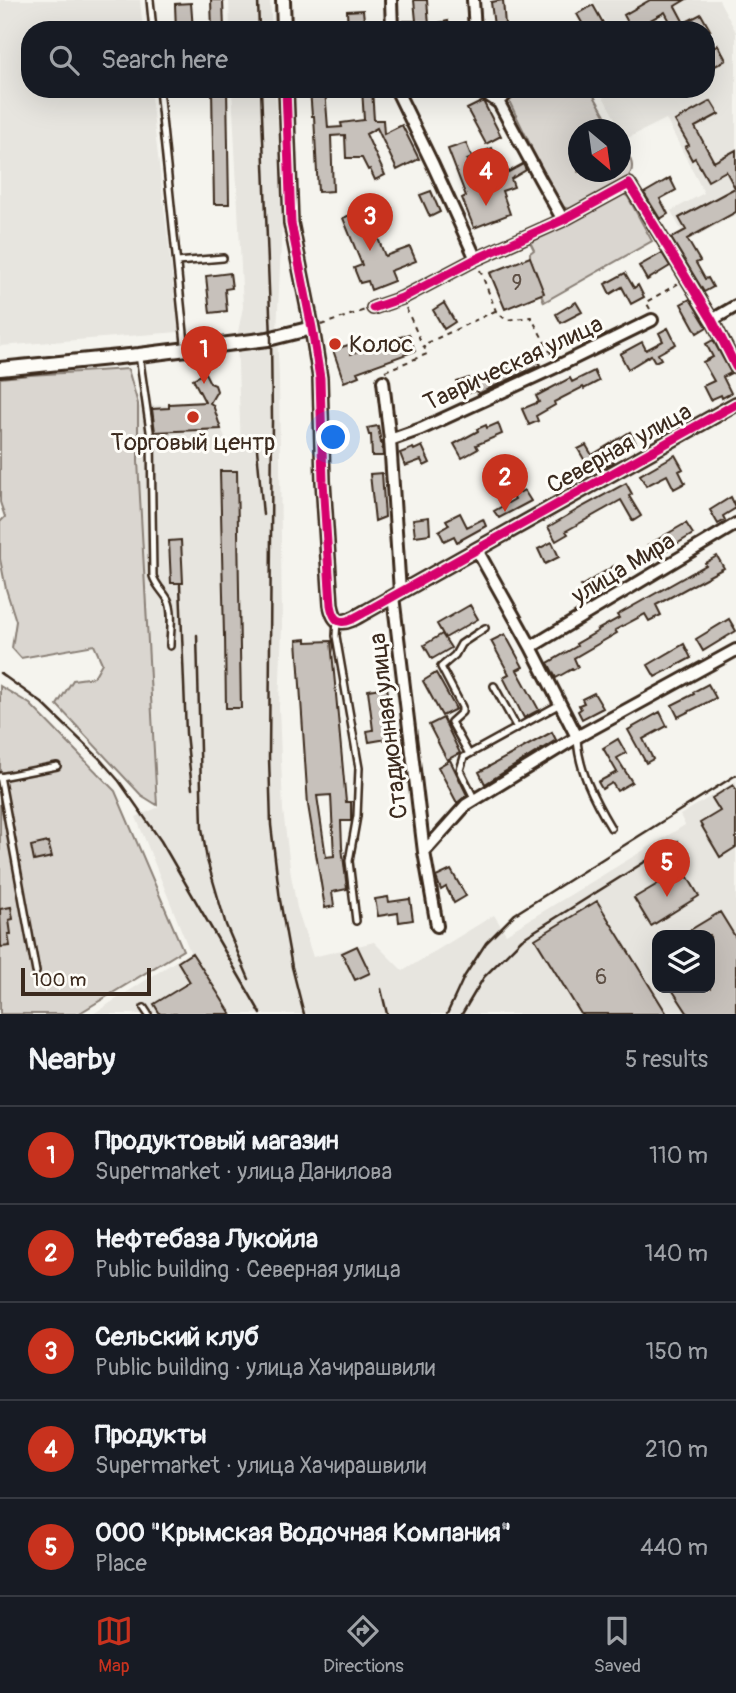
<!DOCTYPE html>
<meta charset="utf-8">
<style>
:root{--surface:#171b24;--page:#242831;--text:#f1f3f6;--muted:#9ea1a6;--line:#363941;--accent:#c8321e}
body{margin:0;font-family:Pangolin,sans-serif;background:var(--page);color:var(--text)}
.controls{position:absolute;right:21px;bottom:21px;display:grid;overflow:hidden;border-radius:14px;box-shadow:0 7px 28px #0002}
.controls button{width:63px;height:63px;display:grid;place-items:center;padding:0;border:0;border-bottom:2px solid var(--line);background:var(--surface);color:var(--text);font:35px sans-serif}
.compass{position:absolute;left:568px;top:119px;width:63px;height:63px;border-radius:50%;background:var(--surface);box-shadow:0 7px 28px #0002;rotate:151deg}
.scale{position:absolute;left:21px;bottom:18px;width:130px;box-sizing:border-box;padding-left:7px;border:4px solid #3b2a1e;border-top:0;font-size:19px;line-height:24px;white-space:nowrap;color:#3b2a1e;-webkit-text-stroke:5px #fdfcf7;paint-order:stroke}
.you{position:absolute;left:334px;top:438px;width:24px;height:24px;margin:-18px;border:5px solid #fff;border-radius:50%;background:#1a73e8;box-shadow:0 0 0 10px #1a73e833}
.badge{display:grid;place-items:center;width:46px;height:46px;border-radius:50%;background:var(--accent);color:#fff;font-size:23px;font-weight:700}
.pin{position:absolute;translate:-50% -58px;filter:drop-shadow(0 2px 4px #0008)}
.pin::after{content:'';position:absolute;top:37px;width:24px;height:21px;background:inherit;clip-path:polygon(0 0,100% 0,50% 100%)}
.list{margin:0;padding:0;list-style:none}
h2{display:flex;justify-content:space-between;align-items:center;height:91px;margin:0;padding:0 28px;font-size:30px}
h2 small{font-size:23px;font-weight:400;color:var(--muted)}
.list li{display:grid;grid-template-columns:46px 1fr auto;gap:21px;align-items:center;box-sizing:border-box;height:98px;padding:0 28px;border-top:2px solid var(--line)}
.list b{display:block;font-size:26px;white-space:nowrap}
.list p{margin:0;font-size:23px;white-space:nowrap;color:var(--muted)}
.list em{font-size:23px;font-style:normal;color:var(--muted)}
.icon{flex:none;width:38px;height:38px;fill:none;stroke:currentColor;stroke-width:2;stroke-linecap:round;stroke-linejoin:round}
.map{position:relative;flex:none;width:736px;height:1014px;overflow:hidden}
.search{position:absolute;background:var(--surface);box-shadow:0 7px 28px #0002;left:21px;right:21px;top:21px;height:77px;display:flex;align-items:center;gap:18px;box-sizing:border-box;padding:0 24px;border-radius:28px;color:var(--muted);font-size:26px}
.sheet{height:581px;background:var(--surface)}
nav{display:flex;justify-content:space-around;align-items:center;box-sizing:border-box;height:98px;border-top:2px solid var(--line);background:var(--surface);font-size:19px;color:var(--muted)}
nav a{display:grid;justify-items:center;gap:4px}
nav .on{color:var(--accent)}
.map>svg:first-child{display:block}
.built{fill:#e7e5df;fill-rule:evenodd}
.green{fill:#dad6d0;stroke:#8a8077;stroke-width:2}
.building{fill:#c7c1bb;stroke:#3b2a1e;stroke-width:2;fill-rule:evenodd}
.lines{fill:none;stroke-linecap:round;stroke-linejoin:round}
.service-casing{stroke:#3b2a1e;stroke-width:10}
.minor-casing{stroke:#3b2a1e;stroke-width:16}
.tertiary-casing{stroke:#3b2a1e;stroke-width:18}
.path{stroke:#3b2a1e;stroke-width:2;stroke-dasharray:5 5;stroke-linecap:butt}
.service{stroke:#fdfcf7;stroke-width:5}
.minor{stroke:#fdfcf7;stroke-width:10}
.tertiary{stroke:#fdfcf7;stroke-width:12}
.rail{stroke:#3b2a1e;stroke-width:2.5}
.cycleway-casing{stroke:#fdfcf7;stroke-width:13}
.cycleway{stroke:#d6006c;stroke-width:9}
.poi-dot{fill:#c8321e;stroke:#fdfcf7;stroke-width:2.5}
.labels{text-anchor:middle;stroke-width:6;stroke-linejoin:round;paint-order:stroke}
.number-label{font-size:21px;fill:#5e5045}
.poi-label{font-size:24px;fill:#3b2a1e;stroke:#fdfcf7;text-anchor:start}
.street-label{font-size:24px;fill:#3b2a1e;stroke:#fdfcf7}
</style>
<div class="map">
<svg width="736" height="1014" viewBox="0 0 736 1014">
<rect width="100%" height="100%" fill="#f5f4ee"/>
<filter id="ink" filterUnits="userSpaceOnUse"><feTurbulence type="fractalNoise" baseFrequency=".0143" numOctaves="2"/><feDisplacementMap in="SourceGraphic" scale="14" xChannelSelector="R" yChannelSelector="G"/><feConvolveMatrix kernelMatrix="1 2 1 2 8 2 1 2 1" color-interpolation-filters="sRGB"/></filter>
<g filter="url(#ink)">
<path class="built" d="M0,0H140L143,30H30V89H150L179,332L0,346Z
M229,0H270L272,30H230Z
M592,0H719L736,32V215L687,241L671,211L704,193L666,119L626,139L599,89H706V30H610Z
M232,89H275L283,202L277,332L279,378L282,626L279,707L283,810L291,875L297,908L313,957L374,942L403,971L494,915L506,934L685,825L680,815L736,781V1014H93L190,952L136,817L159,807L133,407L209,402L213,405L228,446L241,450L237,337L243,307ZM657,935H710V988H657Z"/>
<path class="green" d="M525,89H590L613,129L578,130V172H620L621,143C627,154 638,165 628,177L570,209L562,207L529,152L531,146L509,101L511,97Z
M621,192L628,197L652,241L544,302L530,265V253L534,250L530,242Z
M128,369L138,404V461L157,805L141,795L57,705L73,680L94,677L102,663L94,645L21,658L12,648L16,621L6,589L0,559V522L5,517L0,502V378L30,375Z
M0,686L30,704L115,791L183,950L78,1014H0Z"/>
<path class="building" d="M211,0H223L224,30H212Z
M414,0H427L429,25L448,21L450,30H404V21H416Z
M503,0L505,25L494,26L491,2Z
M650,0H685L675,6L684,23L701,14L710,30H672L674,29L665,12L632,30L624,15Z
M191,3L193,30H176L175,4Z
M593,5L607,30H586L577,14Z
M363,10L365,30H348L347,11Z
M718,45L726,60L706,71V52Z
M212,89H227L229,204H214Z
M310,89H325L328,128L342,127L341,123L364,120L362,89H372L374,120H383L384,134L402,125L419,159L397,170L377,128L366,134L385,175L375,180L370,169L368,170L362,158H346L345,135L331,136L333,191L318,192L314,116H312Z
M483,101L501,136L486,144L467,109Z
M711,101L719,114L695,127L714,162L736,150V212L687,239L700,261L696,263L705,279L708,278L713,287L704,292L671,238L686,230L679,218L735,188L726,171L708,181L695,158L692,160L685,147L689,145L675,121Z
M466,143L472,158L467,160L479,192L494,186L480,153L492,148L503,175L523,164L526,170L511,179L514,187L502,191L510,214L474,228L462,198L466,196L448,149Z
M670,178L676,190L660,199L668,214L660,219L644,193Z
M431,191L440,212L430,217L420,195Z
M366,208L385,256L410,247L416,261L390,271L394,281L371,290L368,281L360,283L354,268L362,265L343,218Z
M662,253L670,266L647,280L639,266Z
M530,257L544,293L505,309L490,273Z
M230,273L232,288L225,289L227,311L210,313L206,276Z
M625,273L634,288L638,285L644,297L631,304L622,287L610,294L605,284Z
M690,299L707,327L697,333L681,304Z
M576,302L582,312L561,323L556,314Z
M444,303L455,322L444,329L433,310Z
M668,328L676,344L658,354L661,359L655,362L651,355L628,369L620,354L642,342L646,350L663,341L659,333Z
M409,334L415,351L357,372L359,376L344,382L333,350L348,345L351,354Z
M713,340L731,373L723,377L731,393L722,398L721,395L710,400L703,386L714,381L703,362L713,357L706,344Z
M534,351L540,365L478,394L477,390L461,396L457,382L469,378L471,384L484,380L524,360L522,357Z
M594,371L599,381L584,389L583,387L554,402L555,405L536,416L538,421L529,425L522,409L539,402L536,396L570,378L572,382Z
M205,373L210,383L215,385L217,391L210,403L213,405L221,429L155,432L152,409L169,408V404L205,402L193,379Z
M498,423L502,434L476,445L478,449L462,458L454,444L478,431L477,429L486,425L487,428Z
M378,426L381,443H382L383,456H372L371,435H369L367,428Z
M630,432L636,443L611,456L614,462L607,466L604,460L589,468L578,449L586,445L592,455Z
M422,446L430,463L424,466L421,460L405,466L400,453L413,448L414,450Z
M675,455L683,469L679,471L685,483L674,489L667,475L646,486L640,475Z
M220,471H237L241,708H226L225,634L224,635Z
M382,473L385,517L375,521L370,474Z
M626,483L632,494L629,496L641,516L633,521L621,500L566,531L568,534L556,541L548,527L582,507Z
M524,490L531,501L499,518L494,511L515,499L513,496Z
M731,497L736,508L723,516L725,520L718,524L710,510Z
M460,513L467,527L483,519L486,526L457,542L454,536L444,541L439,531L449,525L446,520Z
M429,517L430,534L415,536L413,519Z
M686,523L693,534L655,557L648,545Z
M181,540L183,583H171L169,541Z
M552,542L559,557L545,564L538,549Z
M717,556L724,568L656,605L661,615L649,621L645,614L615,630L617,633L574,658L578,667L573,670L572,669L556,678L548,663L577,646L576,644L598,631L597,630L619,618L617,615L706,565L705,563Z
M614,566L620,577L587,596L581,586Z
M470,605L478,619L445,638L437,624Z
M729,619L736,631L703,651L696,639Z
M442,634L451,648L432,659L424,645Z
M505,634L523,667L517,670L539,710L524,718L503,677L509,674L491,641Z
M306,639V642L331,641L346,802H351V821H341L342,847L347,889L332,892L334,906L325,908L308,805L297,640ZM331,795L334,856L326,857L317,796Z
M684,644L691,658L655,677L648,665Z
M436,673L456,709L442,716L423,681Z
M708,684L716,698L678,717L672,705L694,694L693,692Z
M387,687L389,700H384L389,728L392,727L393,738L369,742L367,731L373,730L368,690Z
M594,693L603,708L582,719L578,711L581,709L579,705L584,703L582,699Z
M660,712L667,726L643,739L653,759L646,763L628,730Z
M443,718L460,753L447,760L429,725Z
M552,732L556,740L485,784L479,772Z
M618,739L626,753L617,758L632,782L617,791L612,783L602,789L598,782L617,772L603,748Z
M450,760L467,795L457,803L438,767Z
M733,785L736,789V847L720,857L700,823L720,811L712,798Z
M48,842L52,857L34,861L31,846Z
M683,869L699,896L651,926L634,898Z
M451,870L466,896L454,903L446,887L441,890L436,877Z
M388,897L389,902L410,899L413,920L399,922L398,913L378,916L375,899Z
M597,901L667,1014H581L535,939Z
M11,907L13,919L9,920L11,934H8L10,946L1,947L0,909Z
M720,912L736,938V1014H688L671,988H710V935H682Z
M357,946L370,973L355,980L342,953Z
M192,953L205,973L231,1014H160L154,1004L190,982L178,962Z"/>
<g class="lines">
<defs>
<path id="service" d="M150,0L153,30
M159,89L185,343L187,348
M499,103L519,89
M177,262L223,258
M139,355L151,438L153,576C156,586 164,592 168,600C174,612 170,633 170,646
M337,620L336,636L359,768L357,816L349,861L356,921
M494,686L517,728
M577,737C578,769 594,800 611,828
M469,754L451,722L462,712V707L441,667L455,655L461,644L485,628
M0,776L36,972
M0,777L57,766
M475,800L460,770L464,757L560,704
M144,1008L148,1014"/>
<path id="minor" d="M391,0L392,30
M473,0L475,30
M396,89L433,165L476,259
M482,89L486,94L499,103L540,179L563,220
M373,308L402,298L476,259L563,220L629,184L712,320L736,367
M712,320L736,306
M383,381L390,440L400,592
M390,440L421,429L558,366L652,320
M477,550L531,647L577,737
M393,596L424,852L437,926
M531,647L736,524
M424,852L466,805L577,737L736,650"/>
<path id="tertiary" d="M283,0L284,30
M286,89L291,223L312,328L320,378L323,481L331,605C336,632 350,620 367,611L736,404
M0,369L139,355L268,339L312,328"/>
</defs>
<use href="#service" class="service-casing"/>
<use href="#minor" class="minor-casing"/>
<use href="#tertiary" class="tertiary-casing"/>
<path class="path" d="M480,270L496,311L506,320L531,317L554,359
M406,308L422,344
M650,309L646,302L679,283
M321,325L365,310
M385,371L427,354L423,345L495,311"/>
<use href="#service" class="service"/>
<use href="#minor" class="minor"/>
<use href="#tertiary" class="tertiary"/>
<path class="rail" d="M258,0L259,30
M261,89L271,338L272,420L269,757L271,825L280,900L292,967L304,1014
M256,438L263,515
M180,585L186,733L192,789
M197,635L202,828L207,860L226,925L249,979
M0,673L42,703L98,757L119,781L161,841L261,1014
M381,989L387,1014
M447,1014L464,977L486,943L515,914L736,775
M462,1014L484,977L522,939L678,841"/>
<defs>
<path id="cycleway" d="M286,89L291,223L312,328L320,378L323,481L331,605C336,632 350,620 367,611L736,404
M373,308L402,298L476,259L563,220L629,184L712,320L736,367"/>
</defs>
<use href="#cycleway" class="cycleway-casing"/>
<use href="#cycleway" class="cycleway"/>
</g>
</g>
<g class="poi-dot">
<circle cx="335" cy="344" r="7"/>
<circle cx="193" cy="417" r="7"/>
</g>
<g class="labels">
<g class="number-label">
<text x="517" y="290">9</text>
<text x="601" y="984">6</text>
</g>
<g class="poi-label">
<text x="349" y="352">Колос</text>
<text x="193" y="450" text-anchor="middle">Торговый центр</text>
</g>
<g class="street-label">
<text transform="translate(513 363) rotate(-25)" y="8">Таврическая улица</text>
<text transform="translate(619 448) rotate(-29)" y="8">Северная улица</text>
<text transform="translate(623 568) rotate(-31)" y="8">улица Мира</text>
<text transform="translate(388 726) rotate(-97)" y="8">Стадионная улица</text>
</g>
</g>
</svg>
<div class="controls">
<button><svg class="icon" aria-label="layers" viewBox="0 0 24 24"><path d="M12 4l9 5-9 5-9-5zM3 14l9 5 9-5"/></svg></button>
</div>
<svg class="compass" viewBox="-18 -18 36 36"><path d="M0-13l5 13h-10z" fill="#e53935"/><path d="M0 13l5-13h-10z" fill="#9ea1a6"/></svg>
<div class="scale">100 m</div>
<div class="you"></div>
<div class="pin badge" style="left:204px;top:384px">1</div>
<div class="pin badge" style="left:505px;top:512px">2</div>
<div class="pin badge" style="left:370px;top:251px">3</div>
<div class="pin badge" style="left:486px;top:206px">4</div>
<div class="pin badge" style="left:667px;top:897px">5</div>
<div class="search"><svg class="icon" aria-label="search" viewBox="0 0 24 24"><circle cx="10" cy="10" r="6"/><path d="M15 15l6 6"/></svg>Search here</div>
</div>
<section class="sheet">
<h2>Nearby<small>5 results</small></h2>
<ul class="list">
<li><span class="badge">1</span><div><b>Продуктовый магазин</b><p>Supermarket · улица Данилова</p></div><em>110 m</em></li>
<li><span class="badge">2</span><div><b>Нефтебаза Лукойла</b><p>Public building · Северная улица</p></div><em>140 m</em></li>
<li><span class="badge">3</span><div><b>Сельский клуб</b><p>Public building · улица Хачирашвили</p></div><em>150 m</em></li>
<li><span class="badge">4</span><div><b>Продукты</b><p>Supermarket · улица Хачирашвили</p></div><em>210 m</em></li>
<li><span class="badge">5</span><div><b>ООО &quot;Крымская Водочная Компания&quot;</b><p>Place</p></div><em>440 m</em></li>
</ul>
</section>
<nav>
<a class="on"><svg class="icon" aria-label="map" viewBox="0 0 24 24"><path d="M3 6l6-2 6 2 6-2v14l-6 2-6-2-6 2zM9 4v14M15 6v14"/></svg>Map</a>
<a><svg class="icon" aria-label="directions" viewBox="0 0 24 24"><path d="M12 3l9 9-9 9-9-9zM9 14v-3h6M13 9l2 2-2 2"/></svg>Directions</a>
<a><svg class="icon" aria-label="saved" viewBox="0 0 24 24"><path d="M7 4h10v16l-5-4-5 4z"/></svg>Saved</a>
</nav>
